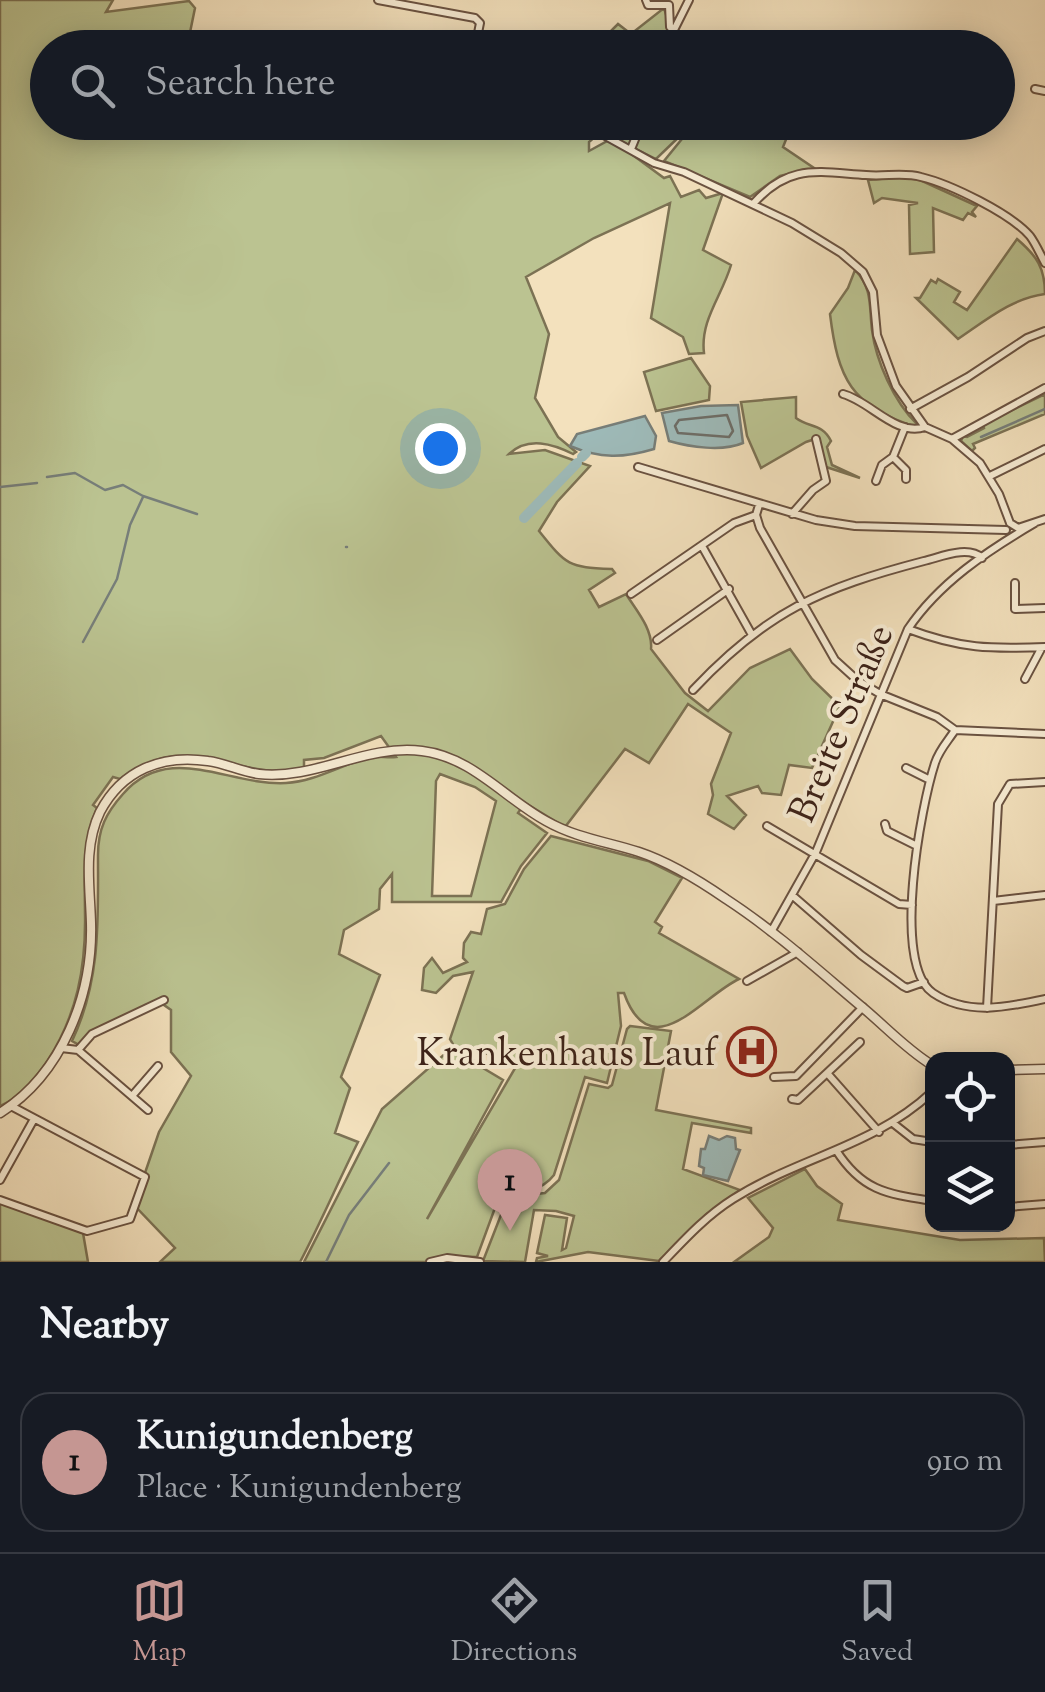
<!DOCTYPE html>
<meta charset="utf-8">
<style>
:root{--surface:#171b24;--page:#242831;--text:#f1f3f6;--muted:#9ea1a6;--line:#363941;--accent:#c59692}
body{margin:0;font-family:"Sorts Mill Goudy",serif;background:var(--page);color:var(--text)}
.controls{position:absolute;right:30px;bottom:30px;display:grid;overflow:hidden;border-radius:20px;box-shadow:0 5px 25px #0003}
.controls button{width:90px;height:90px;display:grid;place-items:center;padding:0;border:0;border-bottom:2px solid var(--line);background:var(--surface);color:var(--text);font:50px sans-serif}
.you{position:absolute;left:440px;top:448px;width:35px;height:35px;margin:-25px;border:8px solid #fff;border-radius:50%;background:#1a73e8;box-shadow:0 0 0 15px #1a73e833}
.badge{display:grid;place-items:center;width:65px;height:65px;border-radius:50%;background:var(--accent);color:#111;font-size:32px;font-weight:700}
.pin{position:absolute;translate:-50% -82px;filter:drop-shadow(0 2px 5px #0008)}
.pin::after{content:'';position:absolute;top:52px;width:35px;height:30px;background:inherit;clip-path:polygon(0 0,100% 0,50% 100%)}
.list{margin:0;padding:0;list-style:none}
h2{display:flex;justify-content:space-between;align-items:center;height:130px;margin:0;padding:0 40px;font-size:42px}
h2 small{font-size:32px;font-weight:400;color:var(--muted)}
.list li{display:grid;grid-template-columns:65px 1fr auto;gap:30px;align-items:center;box-sizing:border-box;height:140px;margin:0 20px 20px;padding:0 20px;border:2px solid var(--line);border-radius:30px}
.list b{display:block;font-size:38px;white-space:nowrap}
.list p{margin:0;font-size:32px;white-space:nowrap;color:var(--muted)}
.list em{font-size:32px;font-style:normal;color:var(--muted)}
.icon{flex:none;width:55px;height:55px;fill:none;stroke:currentColor;stroke-width:2;stroke-linecap:round;stroke-linejoin:round}
.map{position:relative;flex:none;width:1045px;height:1262px;overflow:hidden}
.search{position:absolute;background:var(--surface);box-shadow:0 5px 25px #0003;left:30px;right:30px;top:30px;height:110px;display:flex;align-items:center;gap:25px;box-sizing:border-box;padding:0 35px;border-radius:55px;color:var(--muted);font-size:38px}
.sheet{height:290px;background:var(--surface)}
nav{display:flex;justify-content:space-around;align-items:center;box-sizing:border-box;height:140px;border-top:2px solid var(--line);background:var(--surface);font-size:28px;color:var(--muted)}
nav a{display:grid;justify-items:center;gap:5px}
nav .on{color:var(--accent)}
.map>svg:first-child{display:block}
.green{fill:#bbc391;stroke:#7c7254;stroke-width:2.5;fill-rule:evenodd}
.water{fill:#9ebbba;stroke:#777e79;stroke-width:2.5}
.lines{fill:none;stroke-linecap:round;stroke-linejoin:round}
.shore{stroke:#6d6e69;stroke-width:2.5}
.stream{stroke:#777e79;stroke-width:2.5}
.river{stroke:#9ebbba;stroke-width:10}
.minor-casing{stroke:#6a5241;stroke-width:10}
.tertiary-casing{stroke:#6a5241;stroke-width:11}
.minor{stroke:#f7ecd4;stroke-width:6}
.tertiary{stroke:#f7ecd4;stroke-width:8}
.labels{text-anchor:middle;stroke-width:8;stroke-linejoin:round;paint-order:stroke}
.street-label{font-size:38px;fill:#3c2218;stroke:#f7ecd4}
.poi-label{font-size:38px;fill:#3c2218;stroke:#f7ecd4;text-anchor:end}
</style>
<div class="map">
<svg width="1045" height="1262" viewBox="0 0 1045 1262">
<rect width="100%" height="100%" fill="#f3e1bd"/>
<filter id="stains"><feTurbulence type="fractalNoise" baseFrequency=".002" numOctaves="4"/><feColorMatrix values="0 0 0 0 .2 0 0 0 0 .09 0 0 0 0 .02 0 0 0 .5 -.17"/></filter>
<radialGradient id="worn" r=".72"><stop offset=".6" stop-color="#630" stop-opacity="0"/><stop offset="1" stop-color="#630" stop-opacity=".3"/></radialGradient>
<path class="green" d="M0,0H113L106,12L189,1L195,8L187,47L48,48V122L581,123L586,131L597,135L589,142V151L611,139L664,178L670,176L681,197L699,190L706,198L723,193L703,250L731,265C722,296 700,320 704,353L689,354L683,337L651,318L670,203L594,238L526,277L549,334L535,398L558,437L576,452L573,454C553,444 528,436 509,454L545,450L590,466L557,502L539,531C567,566 568,567 612,569L615,573L589,590L599,607L626,594C636,610 653,629 651,649L685,693L708,711L750,668L790,649L812,679L840,706L812,768L789,765L781,795L762,793L758,786L727,796L746,815L734,829L708,814L713,795L711,784L731,733L688,704L649,763L625,749L565,827L525,803L518,813L547,833L521,866L501,902H392V874L380,889L379,909L344,930L339,954L380,975L341,1077L350,1088L335,1133L358,1142C338,1182 321,1222 300,1262H160L175,1248L134,1205L159,1132L191,1076L171,1052V1010L161,1003L91,1032L81,1046L72,1041C101,980 98,920 98,855C98,829 106,813 123,794C169,741 228,786 286,783C318,781 343,763 373,757C381,756 387,758 396,757L381,736L324,758L304,760V769C230,782 193,726 120,779L113,777L93,805L97,808C81,845 85,875 85,914C86,967 77,1015 48,1060C35,1079 20,1098 0,1106ZM440,774L475,787L496,801L471,896H432L436,781Z
M664,8L670,27L704,47L580,48L602,40L618,24L631,34Z
M793,122L783,147L814,168L780,176L750,197L664,161L695,123Z
M583,123H686L683,133L656,159Z
M902,177L920,180L977,206L972,212L976,217L968,213L963,220L933,208L934,252L910,254L909,205L918,203L882,198L874,203L868,180Z
M1017,239C1037,256 1045,268 1045,294C1012,298 985,321 958,339L916,298H920L931,280L936,283L938,279L960,292L954,302L967,310Z
M855,270C873,289 869,306 872,330C876,361 894,402 917,424L916,427C851,406 838,379 830,314L848,288Z
M691,358L710,386L709,400L656,411L644,372Z
M1045,394V414L973,444L975,448L972,451L961,441L963,436L967,437L984,428L983,424Z
M796,397V418C809,428 822,423 831,441L827,447L832,465L860,478L823,466L818,438L806,442L761,468L747,436L741,402Z
M551,836L648,861L682,878L655,922L662,927L659,933L739,979C702,996 651,1069 624,993H618L621,1026L607,1083L585,1077L554,1175C540,1193 525,1190 503,1186L477,1257L444,1256L426,1262H304L382,1109L454,1046L450,1039L473,972L453,976L436,993L422,990L424,968L432,958L443,973L467,962L463,958L464,943L471,932L481,934L487,909L505,904L524,869ZM470,1046L510,1064L521,1058L427,1219L503,1080L483,1068L463,1050Z
M630,1026L671,1031L656,1110L751,1128V1133L692,1123L683,1169L740,1190L707,1214L659,1261L588,1252L536,1262L537,1258L548,1256L537,1253L545,1215L567,1218L562,1250L566,1248L574,1216L556,1211L534,1210L525,1262L483,1261L508,1197L545,1193L559,1180L589,1084L608,1088L612,1085L627,1029Z
M805,1169L817,1186L842,1204L838,1220L960,1240L1044,1238L1045,1262H734L769,1237L773,1228L748,1198Z
M0,1202L83,1233L88,1262H0Z"/>
<path class="water" d="M738,405L743,443C722,452 690,447 669,441L662,413L701,406Z
M645,416L656,436L654,449C624,458 600,459 570,446L577,434Z
M709,1136L719,1140L727,1136L735,1138L736,1149L740,1150L728,1181L703,1175L704,1168L699,1166L701,1149H705Z"/>
<g class="lines">
<path class="shore" d="M727,415L733,431L729,437L678,433L675,426L679,420Z"/>
<path class="stream" d="M981,437L1045,409
M47,477L75,473L105,490L123,485L143,496L197,514
M0,487L37,483
M346,547H347
M83,642L117,579L130,525L143,497
M326,1262L349,1215L389,1163"/>
<path class="river" d="M582,457L586,453
M524,518L577,463"/>
<defs>
<path id="minor" d="M378,0L475,18L480,23L475,48
M646,0L648,5H669L670,27L674,30L676,48
M674,30L689,0
M1035,89L1045,91
M580,122L654,163L684,172L792,223L841,253L863,272L873,292L877,335L896,386L925,427L952,439L980,463L999,494L1010,523
M631,149L642,122
M753,204C789,163 818,172 866,175C884,177 903,172 921,177C950,184 1010,213 1030,236C1036,244 1040,254 1045,263
M843,394C870,401 896,437 925,427
M910,409L968,377L1027,338L1045,331
M952,439L1045,388
M893,457L905,427
M638,467L816,520L855,526L1006,530
M990,476L1045,449
M876,481L882,465L893,457L906,470V479
M759,505L756,515L760,528L835,660L857,680L880,694L937,717L955,730L1045,734
M792,514L813,490L826,481L816,439
M1010,523L1018,528L1045,519
M702,546L752,635
M1015,583V609L1045,608
M631,594L734,523L756,515
M908,629C961,649 990,649 1045,647
M657,640L729,589
M1025,679L1041,649
M693,690C767,611 821,588 924,561C941,557 968,545 982,558
M955,730C948,741 939,750 935,763C921,806 891,964 933,993C967,1016 1008,1007 1045,999
M906,768L930,780
M885,824L887,831L915,845
M767,826L899,904L912,905
M793,896L861,955L903,986L907,988L924,982
M993,901L1045,895
M771,932L816,852L908,629C939,583 987,551 1035,523
M747,981L798,952
M987,1008L998,804L1010,784L1045,782
M860,1042L827,1073L879,1132
M61,1048L78,1050L148,1110
M78,1050L92,1034L164,1000
M774,1077L796,1076L863,1007
M132,1096L158,1066
M792,1099L798,1100L827,1073
M894,1124L913,1139L932,1142
M1008,1145L1045,1142
M836,1150C862,1191 887,1194 932,1201
M0,1180L34,1119
M0,1200L87,1231L130,1219L145,1177L11,1106
M1008,1207L1045,1204
M430,1262L447,1258L480,1262
M663,1262C685,1239 706,1216 733,1199C799,1157 873,1147 932,1092"/>
<path id="tertiary" d="M1008,1070L1045,1069
M0,1113C62,1074 93,995 91,923C90,886 83,847 100,812C122,770 162,754 208,761C225,763 242,772 259,774C316,780 365,744 422,751C472,757 504,798 546,821C576,838 608,842 639,852C669,862 700,881 726,899C775,931 818,970 862,1007C885,1026 907,1050 932,1065"/>
</defs>
<use href="#minor" class="minor-casing"/>
<use href="#tertiary" class="tertiary-casing"/>
<use href="#minor" class="minor"/>
<use href="#tertiary" class="tertiary"/>
</g>
<defs>
<symbol id="hospital-ring" viewBox="-11 -11 22 22"><circle r="9.5" fill="#f7ecd4" stroke="#8f2418" stroke-width="1.5"/><path d="M-5-5h3v3.5h4V-5h3V5h-3V1.5h-4V5h-3Z" fill="#8f2418"/></symbol>
</defs>
<g fill-rule="evenodd">
<use href="#hospital-ring" x="724" y="1024" width="55" height="55"/>
</g>
<g class="labels">
<g class="street-label">
<text transform="translate(840 723) rotate(-67)" y="13">Breite Straße</text>
</g>
<g class="poi-label">
<text x="717" y="1065">Krankenhaus Lauf</text>
</g>
</g>
<rect width="100%" height="100%" filter="url(#stains)"/>
<rect width="100%" height="100%" fill="url(#worn)"/>
</svg>
<div class="controls">
<button><svg class="icon" aria-label="locate" viewBox="0 0 24 24"><circle cx="12" cy="12" r="6"/><path d="M12 2v4M12 18v4M2 12h4M18 12h4"/></svg></button>
<button><svg class="icon" aria-label="layers" viewBox="0 0 24 24"><path d="M12 4l9 5-9 5-9-5zM3 14l9 5 9-5"/></svg></button>
</div>
<div class="you"></div>
<div class="pin badge" style="left:510px;top:1231px">1</div>
<div class="search"><svg class="icon" aria-label="search" viewBox="0 0 24 24"><circle cx="10" cy="10" r="6"/><path d="M15 15l6 6"/></svg>Search here</div>
</div>
<section class="sheet">
<h2>Nearby<small></small></h2>
<ul class="list">
<li><span class="badge">1</span><div><b>Kunigundenberg</b><p>Place · Kunigundenberg</p></div><em>910 m</em></li>
</ul>
</section>
<nav>
<a class="on"><svg class="icon" aria-label="map" viewBox="0 0 24 24"><path d="M3 6l6-2 6 2 6-2v14l-6 2-6-2-6 2zM9 4v14M15 6v14"/></svg>Map</a>
<a><svg class="icon" aria-label="directions" viewBox="0 0 24 24"><path d="M12 3l9 9-9 9-9-9zM9 14v-3h6M13 9l2 2-2 2"/></svg>Directions</a>
<a><svg class="icon" aria-label="saved" viewBox="0 0 24 24"><path d="M7 4h10v16l-5-4-5 4z"/></svg>Saved</a>
</nav>
